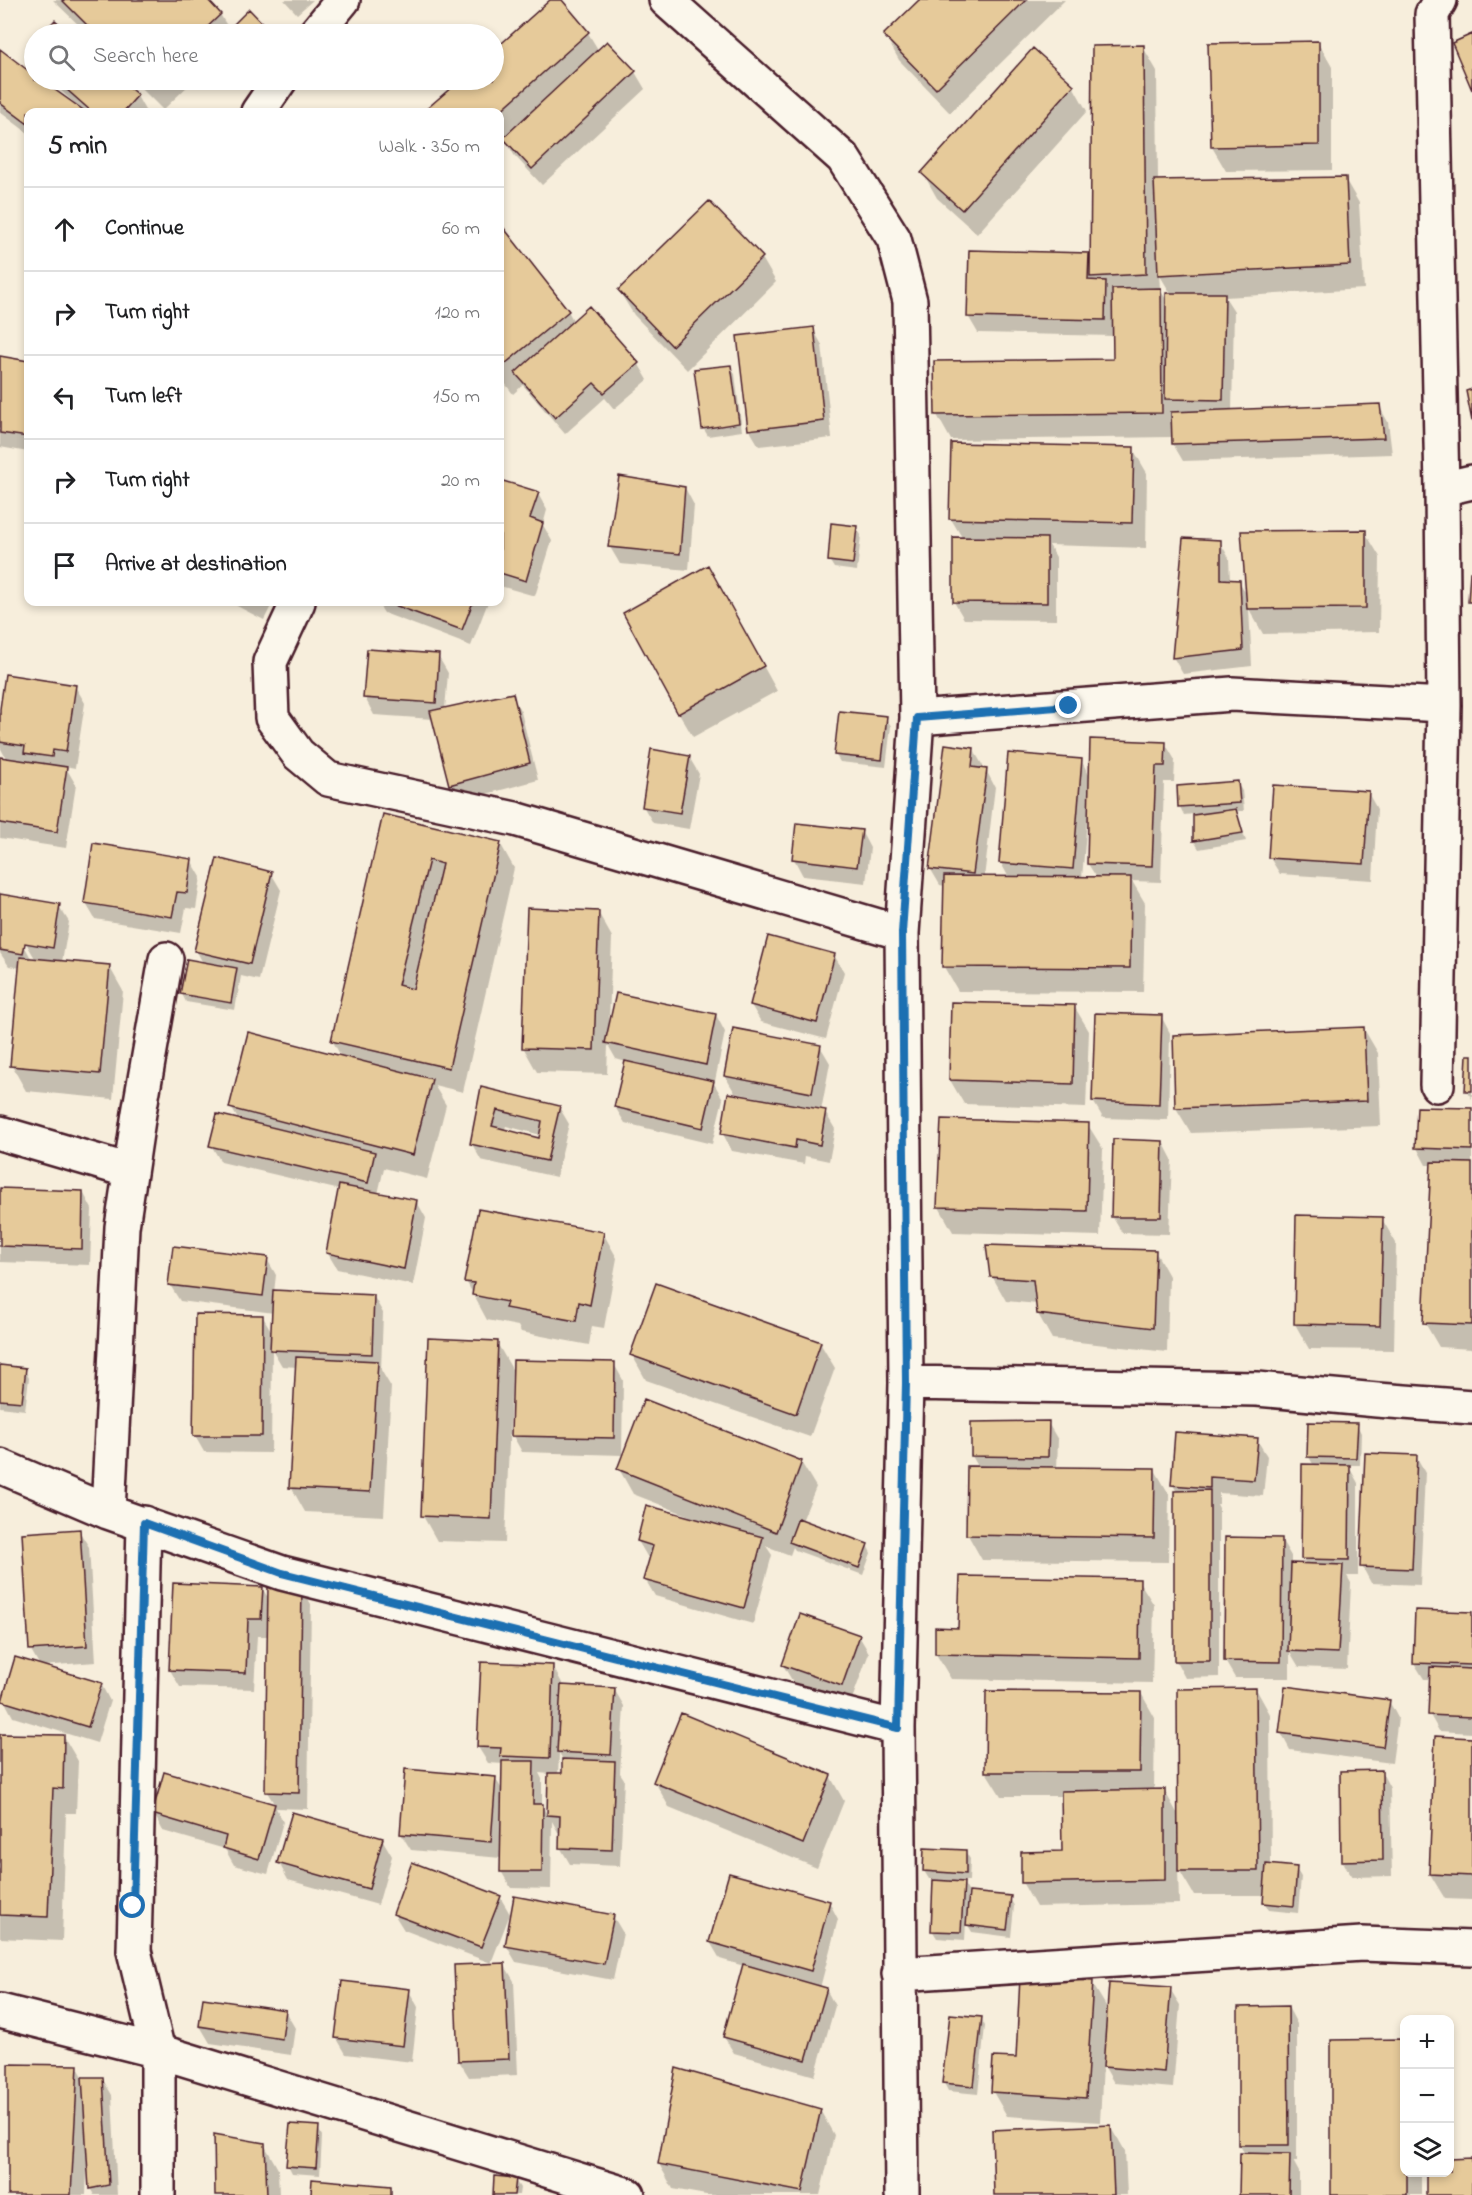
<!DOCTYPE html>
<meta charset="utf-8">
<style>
:root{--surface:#fff;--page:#f2f2f2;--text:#202124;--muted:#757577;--line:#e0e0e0}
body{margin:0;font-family:"Indie Flower",sans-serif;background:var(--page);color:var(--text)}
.controls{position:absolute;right:18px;bottom:18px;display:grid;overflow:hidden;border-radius:12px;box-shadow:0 3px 9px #0003}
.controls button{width:54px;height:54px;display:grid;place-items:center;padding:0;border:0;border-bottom:2px solid var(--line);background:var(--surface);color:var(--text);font:30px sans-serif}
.stop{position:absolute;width:18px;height:18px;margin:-14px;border:4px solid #1f6fb2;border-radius:50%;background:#fff}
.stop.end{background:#1f6fb2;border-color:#fff;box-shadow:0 2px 6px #0008}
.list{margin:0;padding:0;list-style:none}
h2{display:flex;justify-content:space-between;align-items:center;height:78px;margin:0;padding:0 24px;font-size:26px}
h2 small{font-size:20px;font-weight:400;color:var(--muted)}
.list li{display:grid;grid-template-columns:39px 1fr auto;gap:18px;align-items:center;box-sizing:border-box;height:84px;padding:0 24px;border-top:2px solid var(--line)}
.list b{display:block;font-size:22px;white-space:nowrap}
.list em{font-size:20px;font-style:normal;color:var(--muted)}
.icon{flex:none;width:33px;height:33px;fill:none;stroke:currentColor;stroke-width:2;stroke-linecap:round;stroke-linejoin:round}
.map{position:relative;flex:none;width:1472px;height:2195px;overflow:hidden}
.search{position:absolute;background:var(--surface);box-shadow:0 3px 9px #0003;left:24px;top:24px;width:480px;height:66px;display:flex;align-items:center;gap:15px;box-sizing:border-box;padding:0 21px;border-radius:33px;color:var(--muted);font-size:22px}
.panel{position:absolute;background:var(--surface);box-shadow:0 3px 9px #0003;left:24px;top:108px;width:480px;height:498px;border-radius:12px}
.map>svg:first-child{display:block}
.shadow{fill:#0003;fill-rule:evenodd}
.building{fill:#e6ca9a;stroke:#4a1f2b;stroke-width:1.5;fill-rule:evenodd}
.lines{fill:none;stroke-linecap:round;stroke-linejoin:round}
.minor-casing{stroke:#4a1f2b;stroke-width:38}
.minor{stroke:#fbf7ec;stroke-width:33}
.route{stroke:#1f6fb2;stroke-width:8}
</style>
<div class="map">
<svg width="1472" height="2195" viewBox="0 0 1472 2195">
<rect width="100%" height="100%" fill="#f7eedc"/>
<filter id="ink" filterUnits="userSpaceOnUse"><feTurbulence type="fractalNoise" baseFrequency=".0167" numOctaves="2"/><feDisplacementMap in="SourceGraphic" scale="12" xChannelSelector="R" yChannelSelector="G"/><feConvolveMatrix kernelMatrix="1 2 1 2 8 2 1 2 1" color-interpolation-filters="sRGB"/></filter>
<g filter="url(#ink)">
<path class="shadow" d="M53,0H206L220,14L230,31L249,12L271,34H88Z
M284,0H313L297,14Z
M552,0H560L588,33L599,51L607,43L635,72L645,89L542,185L514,155L507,142L500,149V112H426L463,80H494V52Z
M921,0H1065L950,113L899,60L885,35Z
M1318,42L1332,67V170L1226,171L1212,147Z
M1143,47L1157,71L1158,182L1345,179L1359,203L1364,289L1225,297L1234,311L1232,411L1379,406L1388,422L1392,454L1183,461L1173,444V437L951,440L937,415L936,362L1114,360V336L978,333L968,316L1088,255L1091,260ZM1159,274L1171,294L1168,303L1160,289Z
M0,51L34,77V80H38L78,108L79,107L49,80H118L137,96L146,112H28V133L0,112Z
M133,80H194L163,110Z
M1073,86L1087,111L977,234L937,198L923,173Z
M502,229L568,311L574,322L638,363L648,380L614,409L605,398L565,434L523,385L513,394L500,377V231Z
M762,258L776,282L687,370L634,315L619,291Z
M813,329L822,345L832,438L759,446L749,429Z
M0,358L28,363V452L0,447Z
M730,367L735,374L742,431L708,436L703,428Z
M1133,449L1147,473L1146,548L1049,545L1056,557V620L964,619L954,602L963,539L951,519Z
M500,481L538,494L547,510L543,525L552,541L535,596L500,586Z
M685,488L694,505L689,570L620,564L610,547Z
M856,527L861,535L857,571L834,568L829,560Z
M1365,532L1380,557L1379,632L1263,634L1249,609L1252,666L1183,674L1173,657L1220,542L1229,558L1230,581H1239L1248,597Z
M722,591L777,691L693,737L679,713Z
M234,602H273L264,620L237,606Z
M377,602H488L471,646L384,613Z
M438,656L448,673L445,709L512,695L521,712L538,780L460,801L450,785L433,719L374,715L365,698Z
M75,686L85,703L75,768L65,766L76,785L66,848L0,838V759L7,760L0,747V718Z
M886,718L891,726L886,767L840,762L835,754Z
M1165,743L1175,760L1174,782H1164L1161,882L1132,881L1145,903L1143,992L958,991L944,967L945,886L940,885L930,868L973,749L983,766V770H986L995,787L984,878H1009L1001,863L1081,760L1090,777ZM1087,820L1089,821L1088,864L1097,878H1082Z
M689,757L699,774L689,829L653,823L643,806Z
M1237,783L1242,791L1244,811H1235L1246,841L1199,849L1194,841V814L1184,815L1180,807L1179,788Z
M1368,793L1377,809L1373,880L1280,874L1270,858Z
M384,816L500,843L514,868L463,1092L434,1085L446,1105L427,1179L384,1168L378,1194L417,1202L426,1218L413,1285L337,1269L327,1252L340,1190L221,1162L211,1145L239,1121L231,1107L342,1058L332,1040Z
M861,831L870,848L866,883L803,876L794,859Z
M191,860L201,877L196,909L186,908L181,933L95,919L85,902Z
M271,873L281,890L259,980L241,976L235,1010L186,1002L182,994L203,963L196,950Z
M0,895L59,906L69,922L62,962L109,966L123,991L113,1099L26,1091L12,1066L21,968L9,966L0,953ZM22,936L36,960H32L20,938Z
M598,912L612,937L609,1023L716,1015L725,1032L715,1081L712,1080L723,1099L712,1144L625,1123L615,1107L626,1062L616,1059L608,1045L607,1074L537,1072L523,1047Z
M834,955L844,972L826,1039L761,1022L751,1005Z
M1074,1006L1089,1031L1086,1108L964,1104L950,1080Z
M1161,1016L1170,1033L1168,1120L1103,1118L1093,1101Z
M1364,1029L1378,1053L1381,1126L1191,1133L1176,1108L1174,1036Z
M820,1046L830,1063L821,1111L825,1112L835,1129L829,1161L805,1156L804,1164L732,1151L723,1134L762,1101V1098L735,1093L725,1076Z
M1472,1056V1099L1467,1091Z
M482,1089L559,1107L569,1124L556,1177L481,1160L472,1144ZM506,1126L541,1135L540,1140L504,1131Z
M1418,1109L1472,1110V1349L1439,1347L1425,1323L1432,1165H1426L1417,1148Z
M1088,1125L1103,1149L1100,1236L953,1232L939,1207Z
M1163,1142L1172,1159L1169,1234L1122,1233L1112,1216Z
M0,1190L83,1192L92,1209L90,1265L0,1262Z
M1382,1219L1396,1243L1394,1350L1309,1349L1295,1324Z
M603,1233L617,1258L604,1328L592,1326L589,1345L521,1332L518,1326L487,1320L466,1281Z
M1155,1251L1169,1276L1167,1352L1052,1339L1038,1314L1037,1304L1006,1301L992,1276Z
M267,1259L276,1275L274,1292L374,1297L383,1313L381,1370L391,1387L384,1516L305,1512L291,1487L297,1367L282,1366L272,1349L271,1453L204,1452L195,1436L263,1317L273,1334L274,1313L180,1301L170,1285Z
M430,1339L497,1343L512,1369L505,1543L437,1541L423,1516Z
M820,1343L835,1368L810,1437L646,1380L632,1355Z
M614,1364L623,1380L622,1455L522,1452L513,1436Z
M0,1367L25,1370L29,1378L25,1410L0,1407Z
M1048,1423L1058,1440L1057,1469L1155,1470L1169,1494L1168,1562L982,1560L968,1535L969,1468H979L972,1456Z
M1357,1425L1361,1433L1360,1465H1348L1358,1483V1576H1347L1351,1583L1347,1669L1299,1667L1290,1652V1678H1235L1225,1661L1281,1539L1291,1556V1564L1306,1565L1303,1559L1314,1466L1309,1457Z
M1257,1440L1267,1456L1263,1496L1219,1493V1504H1217L1219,1508V1677L1185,1678L1176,1661L1177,1492L1173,1485Z
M1416,1457L1425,1473L1420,1585L1371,1583L1362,1566Z
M801,1462L816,1487L802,1521L867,1545L871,1553L863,1575L795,1550L793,1547L790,1555L766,1546L772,1555L753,1624L655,1596L645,1579L651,1559L648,1558L638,1541L691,1519L692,1517L633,1494L619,1469Z
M79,1531L89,1547L96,1662L42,1666L101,1684L110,1701L97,1743L13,1717L4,1700L40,1666L31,1650Z
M1139,1581L1154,1605L1152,1683L951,1679L936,1654L960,1630Z
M301,1587L311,1604L308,1809L276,1808L283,1822L268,1874L234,1865L225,1849L163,1831L154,1814L165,1774L275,1805L267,1792L269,1636H257L254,1689L180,1687L170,1670L262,1588L270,1601Z
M1472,1614V1733L1439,1731L1430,1715L1431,1679H1424L1414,1663Z
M859,1636L869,1653L851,1702L793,1682L783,1665Z
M553,1667L562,1683V1687L614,1689L624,1706L620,1773L624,1779L620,1866L570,1864L560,1847L561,1832H558L552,1821L551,1889L511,1888L501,1871V1858L411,1850L401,1834L495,1778L503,1791L504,1764L488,1763L478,1747ZM559,1753L564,1761L563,1775H558ZM539,1773L550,1774L548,1817L542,1805V1779Z
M1256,1689L1270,1714L1271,1866L1296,1869L1301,1877L1298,1913L1269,1910L1264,1902L1265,1895H1194L1178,1868L1179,1904L1036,1907L1022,1882L1063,1852V1796H1001L986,1772L1141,1693L1155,1718L1154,1791L1164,1790L1180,1818Z
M1389,1701L1398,1718L1392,1763L1290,1750L1281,1733Z
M0,1735L64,1737L78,1761L76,1813H66L62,1941L0,1938Z
M1472,1739V1900L1445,1899L1430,1874Z
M1381,1771L1390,1788L1392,1876L1352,1877L1342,1860Z
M830,1776L844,1801L817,1868L669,1807L655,1782Z
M382,1839L392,1856L378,1905L288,1880L279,1863Z
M965,1851L970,1859L969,1881H962L968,1891L967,1905L1010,1898L1014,1906L1011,1937L972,1932L966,1922L965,1940L937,1938L932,1930L935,1879H929L924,1871Z
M500,1897L510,1914L491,1963L404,1930L394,1914Z
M829,1902L838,1919L820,1988L826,1989L835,2006L815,2076L734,2053L724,2037L744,1966L720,1959L710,1942Z
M613,1916L623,1933L613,1980L516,1962L506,1945Z
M504,1964L514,1981L518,2075L469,2077L459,2061Z
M1092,1983L1109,2011L1170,1989L1180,2005L1173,2088L1114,2083L1103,2064L1100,2122L1007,2116L993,2092L1017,2059Z
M409,1991L418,2007L412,2062L346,2054L336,2037Z
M1288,2007L1297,2024V2161H1293L1299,2172V2195H1240L1245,2154L1239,2144Z
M285,2011L295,2028L291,2055L210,2043L200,2026Z
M981,2018L985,2026L978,2094L948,2091L944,2083Z
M1332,2041H1404V2172H1421V2195H1332Z
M77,2066L84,2078H102L112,2095L117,2195H94L90,2188L89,2169H87L86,2195H10Z
M820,2110L834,2135L820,2195H706L673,2189L659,2164Z
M1111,2126L1125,2151L1127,2195H996Z
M318,2128L322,2136L320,2175L292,2173L288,2165Z
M264,2144L278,2169L279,2195H216Z
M515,2180L520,2188L519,2195H494Z"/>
<path class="building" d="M62,0H208L221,14L200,34H96Z
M550,0H562L589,32L499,112H423L460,80H494V50Z
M919,0H1026L936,89L883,35Z
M249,9L271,32L269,34H224Z
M55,20L71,34H42Z
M1472,34V90L1452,43Z
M607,41L636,71L532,169L503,138Z
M1319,41V145L1211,147L1208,43Z
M34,43V60L26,52Z
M1144,45L1146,274L1090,277L1092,46Z
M1033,48L1074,85L962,210L921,173Z
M0,49L34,75V80H41L86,112H28V124L0,103Z
M56,80H120L138,95L123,112H92Z
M1346,177L1350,265L1158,275L1154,180Z
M709,201L763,257L672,346L618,290Z
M503,227L569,311L500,368V229Z
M969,250L1089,253L1088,280L1106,281L1105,320L967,317Z
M1161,288L1162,413L935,415L934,361L1113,359L1112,289Z
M1166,293H1225L1223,400L1165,399Z
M589,306L639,363L604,393L594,383L555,418L515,373Z
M814,327L824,421L748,430L737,336Z
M0,356L28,361V437L0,433Z
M731,365L739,423L702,429L694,369Z
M1472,389V421L1466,391Z
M1380,404L1384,438L1172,444L1171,412Z
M951,443L1134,447L1132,523L949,519Z
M619,476L685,487L680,554L608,547Z
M500,480L539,492L530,518L543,523L526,581L500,573Z
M831,523L857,526L853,564L828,561Z
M1366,530V608L1247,609L1241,531Z
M953,537L1047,538V603L953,602Z
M1183,538L1221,540V579L1240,580L1243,650L1172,658Z
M708,565L764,666L678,714L623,613Z
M1470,572H1472V602H1468Z
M386,602H473L462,630Z
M367,649L439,654L436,703L363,698Z
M5,674L76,685L66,752L53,750L52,757L24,753L25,746L0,742V709Z
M513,693L530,763L449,785L430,711Z
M839,711L887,716L882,760L834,755Z
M1090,739L1166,742L1165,766H1156L1152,866L1087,864Z
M945,744L974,748L972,767L987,769L973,874L929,869Z
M651,749L690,756L680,813L642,807Z
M1008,753L1082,759L1073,869L999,863Z
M0,757L67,767L57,832L0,823Z
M1238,781L1240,803L1178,807L1177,786Z
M1273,785L1369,791L1364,864L1268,858Z
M1236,809L1243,833L1193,841V815Z
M383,814L501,842L449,1068L331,1041ZM429,860L442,864L413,989L398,985Z
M796,823L862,830L857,867L792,859Z
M93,843L192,859L187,893L177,892L172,917L84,903Z
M217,858L272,872L250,964L194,951Z
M944,876L1131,877L1130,968L942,967Z
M0,894L60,904L53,948L25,943L23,954L0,950Z
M527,908L599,911L594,1050L522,1048Z
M768,936L835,954L817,1023L750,1005Z
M20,957L110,965L100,1074L10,1066Z
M187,959L237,968L231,1003L180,994Z
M616,993L716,1014L706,1065L605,1043Z
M951,1002L1075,1005L1073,1084L949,1080Z
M1095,1013L1162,1015L1159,1104L1092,1101Z
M1364,1027L1367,1101L1175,1108L1173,1035Z
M733,1028L821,1045L812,1093L724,1076Z
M248,1032L432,1079L413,1155L229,1108Z
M1467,1055H1472V1091H1465Z
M625,1061L714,1081L703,1128L614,1107Z
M481,1087L560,1106L547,1161L470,1144ZM497,1110L542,1121L539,1138L492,1126Z
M728,1093L826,1110L820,1145L796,1140L795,1148L721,1134Z
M1417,1107L1472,1108V1150L1415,1148Z
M217,1114L375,1152L368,1183L209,1146Z
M941,1119L1089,1123L1087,1211L937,1207Z
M1113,1139L1163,1141L1161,1217H1111Z
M1431,1162L1472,1163V1325L1423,1323Z
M339,1185L417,1200L404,1269L326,1253Z
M0,1188L83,1191L82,1249L0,1246Z
M478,1209L604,1232L590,1305L579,1302L576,1321L505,1308L507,1302L472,1295L474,1283L464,1282Z
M1296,1215L1383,1217L1380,1326L1294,1324Z
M986,1245L1156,1250L1153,1328L1037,1314L1033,1280L990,1277Z
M173,1246L268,1257L263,1296L168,1285Z
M656,1283L821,1342L796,1414L630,1355Z
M273,1290L374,1295L372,1354L270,1350Z
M195,1314L263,1315L262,1436H193Z
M428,1338L498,1341L491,1519L421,1516Z
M296,1357L378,1361L370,1492L289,1488Z
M513,1360L615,1362L614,1438L511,1436Z
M0,1365L26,1368L22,1402L0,1400Z
M644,1399L802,1461L776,1532L617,1469Z
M1049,1421L1048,1457L971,1456V1422Z
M1308,1422L1358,1423L1356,1458L1307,1457Z
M1175,1432L1258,1438L1254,1480L1210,1477V1488L1171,1485Z
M1365,1453L1417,1455L1412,1569L1360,1567Z
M1302,1464L1350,1465L1349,1560L1301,1559Z
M967,1466L1155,1468L1154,1538L966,1535Z
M1210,1490V1661H1174V1491Z
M646,1505L763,1537L744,1608L643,1580L653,1546L637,1541Z
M798,1518L868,1544L859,1568L789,1542Z
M80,1529L87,1646L29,1650L22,1533Z
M1225,1537L1282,1538L1281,1662L1224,1661Z
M1291,1563L1343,1565L1338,1653L1288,1651Z
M960,1576L1140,1579L1139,1658L935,1654V1627L958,1628Z
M173,1583L263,1587L261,1619H248L246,1673L169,1670Z
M268,1585L302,1586L299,1793L265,1792Z
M1415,1610L1472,1612V1665L1413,1663Z
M800,1614L860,1635L842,1686L782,1665Z
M15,1657L102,1683L88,1727L2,1701Z
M481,1662L553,1665L550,1758L500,1756L501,1748L477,1747Z
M1430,1667L1472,1669V1717L1428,1715Z
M561,1685L615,1688L611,1755L557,1752Z
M1285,1686L1390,1700L1383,1747L1279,1733Z
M1256,1688L1258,1871H1178L1177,1689Z
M986,1691L1141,1692L1140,1772H985Z
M681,1713L831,1775L803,1844L653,1782Z
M0,1734L64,1735L63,1789L53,1788L48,1917L0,1915Z
M1435,1736L1472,1738V1876L1429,1874Z
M562,1759L615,1761L612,1850L559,1848L560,1816L547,1815L548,1773H562Z
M502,1761H534L533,1804H543L542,1872H500Z
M405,1769L496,1777L491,1842L400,1834Z
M1382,1770L1383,1860L1341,1861L1340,1771Z
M164,1772L275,1804L259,1859L223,1848L226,1836L152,1814Z
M1165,1789V1880L1021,1883V1852L1062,1851L1061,1791Z
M292,1812L383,1838L369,1889L277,1863Z
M924,1848L966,1850V1874L923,1871Z
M412,1862L501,1896L481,1947L393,1914Z
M1266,1864L1297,1867L1294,1906L1263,1903Z
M729,1873L830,1901L811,1971L709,1942Z
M933,1880L964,1882L961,1932L931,1931Z
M969,1892L1011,1896L1007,1930L966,1925Z
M514,1896L614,1915L604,1964L505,1946Z
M505,1963L509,2059L458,2061L454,1965Z
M743,1964L827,1988L806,2060L723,2037Z
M1020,1977L1093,1981L1086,2098L991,2092L993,2057L1016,2058Z
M342,1981L410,1989L403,2046L335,2038Z
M1109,1983L1171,1987L1164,2072L1103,2067Z
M203,1998L286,2010L282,2039L199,2026Z
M1288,2006L1289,2145H1238V2007Z
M950,2014L982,2017L974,2086L942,2083Z
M1404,2039V2172H1407V2195H1331V2040Z
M8,2064L78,2065L71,2195H8Z
M676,2068L821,2109L802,2192L658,2164Z
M82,2077H103L109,2185L89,2189Z
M290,2124L319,2126L316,2168L286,2166Z
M1111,2125L1114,2195H994L992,2130Z
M214,2134L265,2143L267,2195H215Z
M1240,2153L1290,2154L1289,2195H1239Z
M1472,2158V2195H1426V2172H1450V2159Z
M494,2176L516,2178L514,2195H493Z
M312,2179L391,2186V2195H311Z"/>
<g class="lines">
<defs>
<path id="minor" d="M666,0L843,158L894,239L910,301L917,718L902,933L906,1383L898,1728L902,2195
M315,34L343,0
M258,112L280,80
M1442,489L1472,482
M298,602L270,662L272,718L298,754L328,779L515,819L902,933
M917,718L1232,694L1444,705
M1437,1085L1444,705L1442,489L1432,14L1440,0
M0,1133L130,1171
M906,1383L1257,1389L1377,1400L1472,1407
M0,1466L108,1512L282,1573L898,1728
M108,1512L122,1227L139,1113L166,959
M144,1523L134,1951L158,2051V2195
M899,1974L1362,1944L1472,1948
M0,2011L158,2051L628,2195"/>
</defs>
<use href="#minor" class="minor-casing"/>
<use href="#minor" class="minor"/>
</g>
</g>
<g class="lines" filter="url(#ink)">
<path class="route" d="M133,1906L144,1523L282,1573L898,1728L906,1383L902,933L917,718L1069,706"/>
</g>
</svg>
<div class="controls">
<button>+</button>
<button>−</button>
<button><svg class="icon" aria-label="layers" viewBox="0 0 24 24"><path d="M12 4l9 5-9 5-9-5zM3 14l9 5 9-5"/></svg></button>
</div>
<div class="stop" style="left:133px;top:1906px"></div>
<div class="stop end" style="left:1069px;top:706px"></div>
<div class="search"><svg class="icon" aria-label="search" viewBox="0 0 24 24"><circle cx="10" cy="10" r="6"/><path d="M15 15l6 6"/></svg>Search here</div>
<section class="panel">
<h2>5 min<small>Walk · 350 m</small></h2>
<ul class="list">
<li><svg class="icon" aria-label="ahead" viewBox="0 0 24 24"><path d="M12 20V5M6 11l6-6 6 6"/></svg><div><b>Continue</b></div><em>60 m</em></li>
<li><svg class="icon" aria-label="right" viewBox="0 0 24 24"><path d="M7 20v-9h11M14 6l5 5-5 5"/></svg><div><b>Turn right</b></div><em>120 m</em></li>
<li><svg class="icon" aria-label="left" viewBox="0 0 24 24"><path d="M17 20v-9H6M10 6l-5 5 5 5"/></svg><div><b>Turn left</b></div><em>150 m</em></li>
<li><svg class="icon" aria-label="right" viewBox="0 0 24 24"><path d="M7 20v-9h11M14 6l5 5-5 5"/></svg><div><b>Turn right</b></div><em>20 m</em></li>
<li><svg class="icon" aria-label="arrive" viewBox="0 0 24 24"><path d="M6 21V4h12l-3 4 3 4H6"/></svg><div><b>Arrive at destination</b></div></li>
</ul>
</section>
</div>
